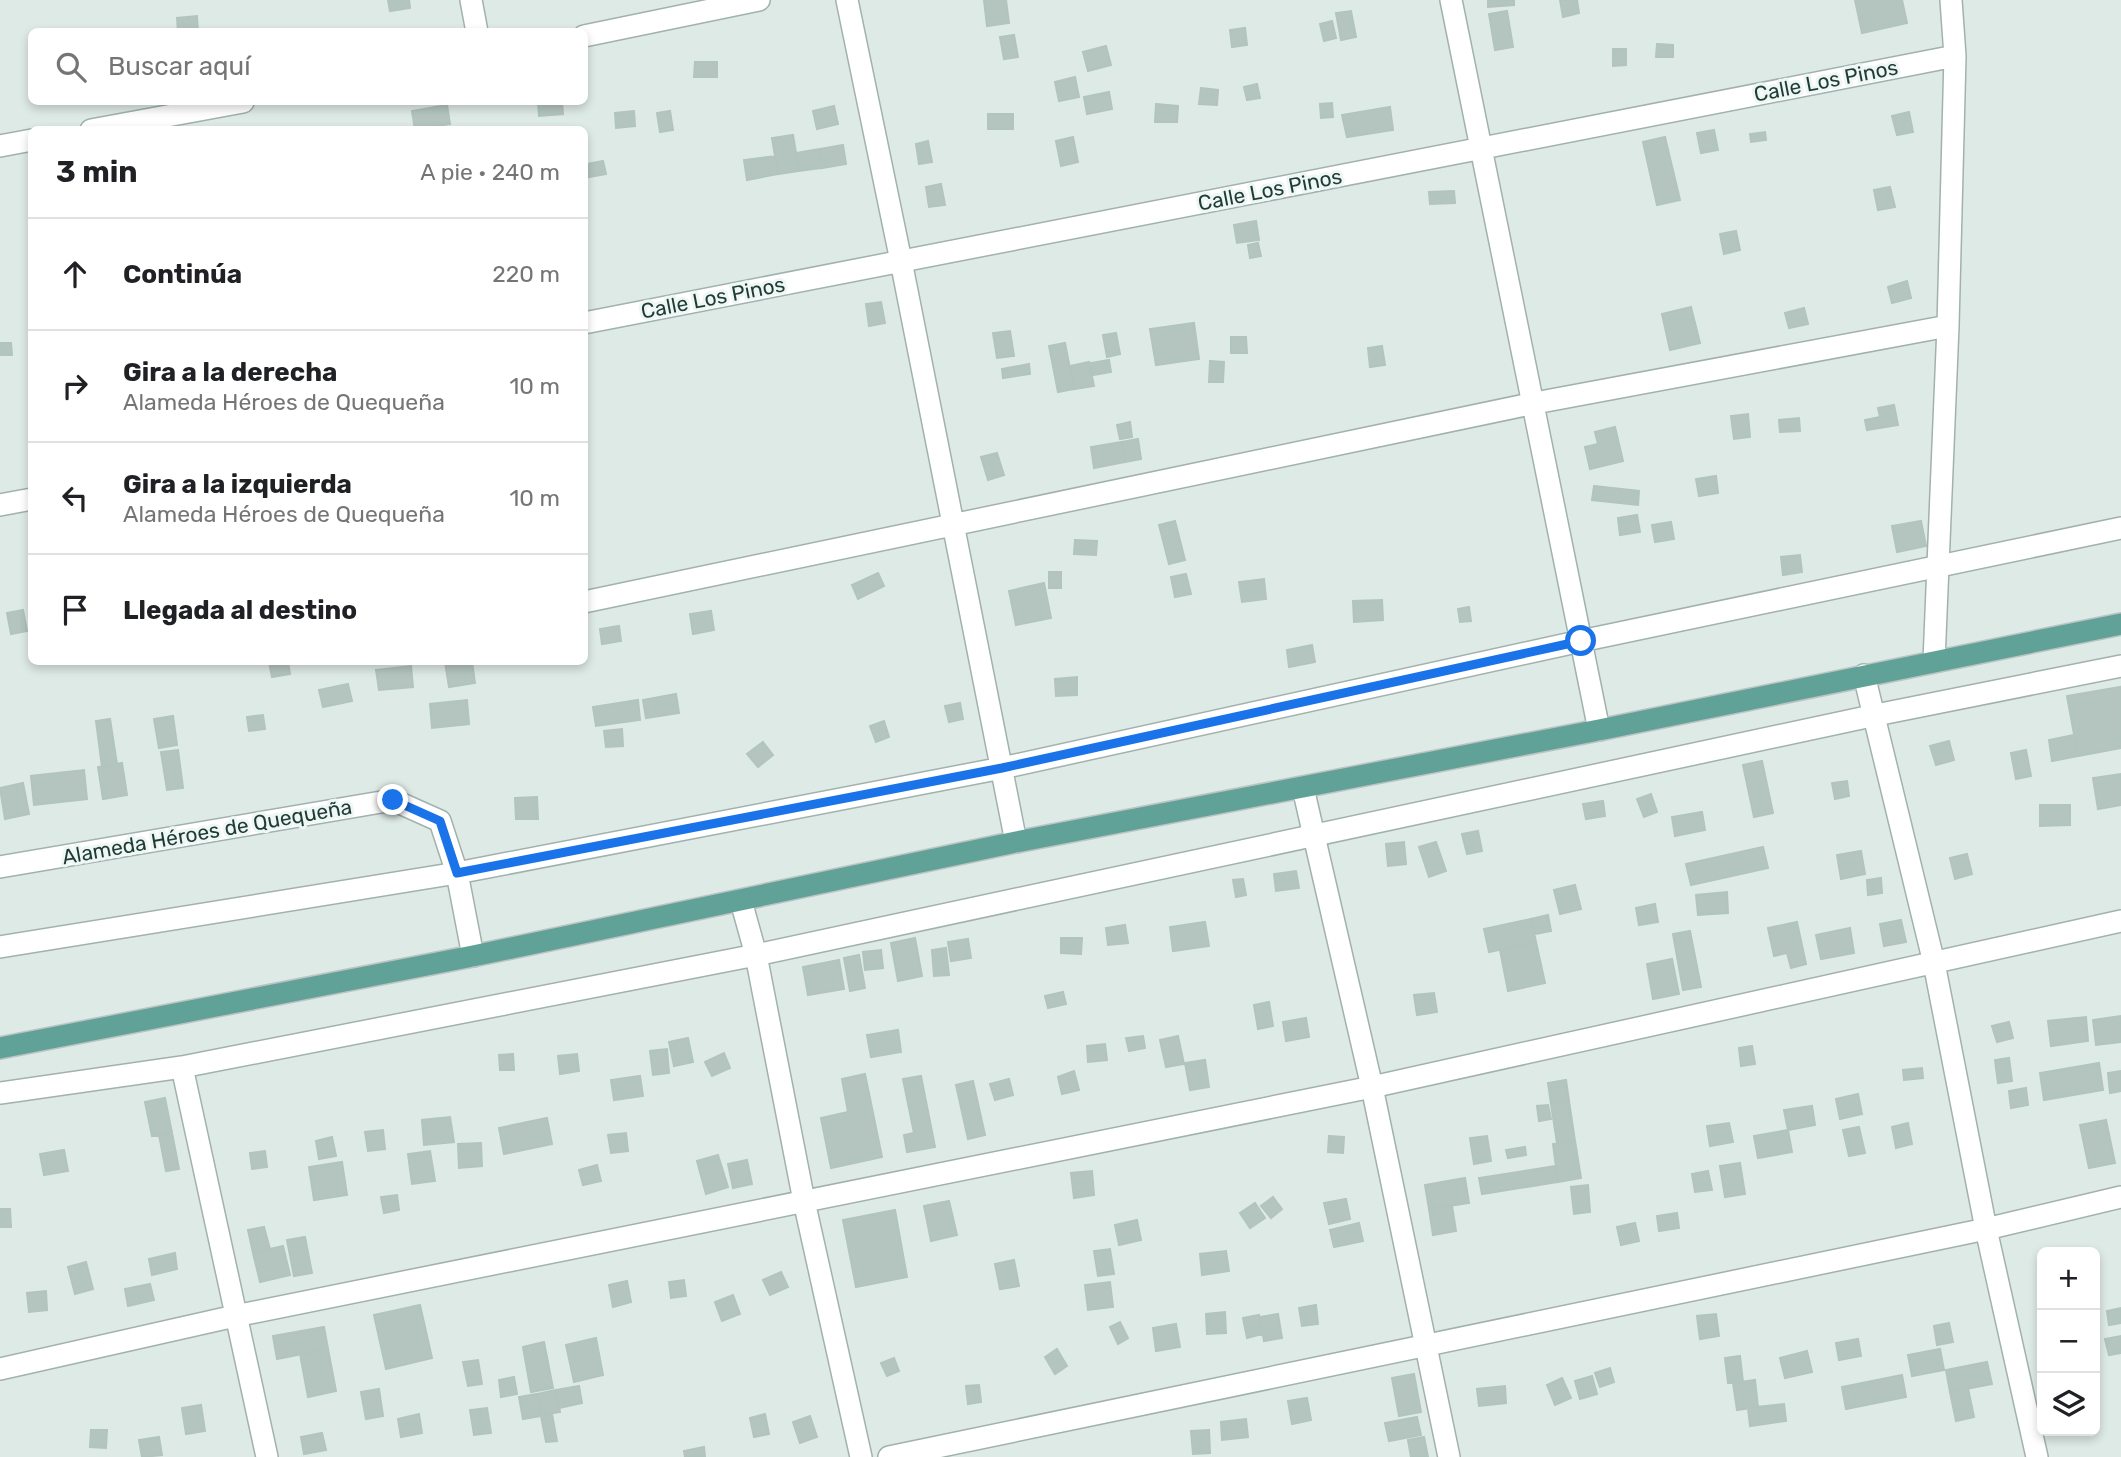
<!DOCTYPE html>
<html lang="es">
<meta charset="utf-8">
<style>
:root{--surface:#fff;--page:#f6f6f6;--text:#202124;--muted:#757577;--line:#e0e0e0}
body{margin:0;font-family:Rubik,sans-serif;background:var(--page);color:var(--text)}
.controls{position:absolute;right:21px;bottom:21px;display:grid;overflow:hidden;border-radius:10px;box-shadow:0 4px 10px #0003}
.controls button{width:63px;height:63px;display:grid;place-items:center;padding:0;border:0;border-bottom:2px solid var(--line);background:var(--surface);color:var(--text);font:35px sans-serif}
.stop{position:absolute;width:21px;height:21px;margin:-16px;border:5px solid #1a73e8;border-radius:50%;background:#fff}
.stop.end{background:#1a73e8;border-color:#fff;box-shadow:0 2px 7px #0008}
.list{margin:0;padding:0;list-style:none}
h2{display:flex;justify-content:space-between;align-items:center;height:91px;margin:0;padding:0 28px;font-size:30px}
h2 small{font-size:23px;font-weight:400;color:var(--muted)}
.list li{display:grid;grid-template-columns:46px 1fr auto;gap:21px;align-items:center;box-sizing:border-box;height:112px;padding:0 28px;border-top:2px solid var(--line)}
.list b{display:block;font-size:26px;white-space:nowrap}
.list p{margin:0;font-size:23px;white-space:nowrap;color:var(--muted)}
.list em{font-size:23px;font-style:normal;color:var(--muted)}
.icon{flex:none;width:38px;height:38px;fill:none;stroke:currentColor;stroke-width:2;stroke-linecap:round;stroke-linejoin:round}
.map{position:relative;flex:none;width:2121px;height:1457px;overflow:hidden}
.search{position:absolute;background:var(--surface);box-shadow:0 4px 10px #0003;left:28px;top:28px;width:560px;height:77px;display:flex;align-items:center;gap:18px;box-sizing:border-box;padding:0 24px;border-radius:10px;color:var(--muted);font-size:26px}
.panel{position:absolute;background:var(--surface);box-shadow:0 4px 10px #0003;left:28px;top:126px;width:560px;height:539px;border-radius:10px}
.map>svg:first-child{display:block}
.building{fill:#b4c5c0;stroke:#b1c4be;stroke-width:2}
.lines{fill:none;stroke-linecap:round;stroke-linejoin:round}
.minor-casing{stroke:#a1b2ae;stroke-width:24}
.major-casing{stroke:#bcc4c3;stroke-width:24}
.minor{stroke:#fff;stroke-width:21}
.major{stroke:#61a298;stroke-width:21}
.route{stroke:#1a73e8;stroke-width:9}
.labels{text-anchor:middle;stroke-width:6;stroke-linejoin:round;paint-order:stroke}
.street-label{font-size:21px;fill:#1f3b36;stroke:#eff7f4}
</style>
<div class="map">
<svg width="2121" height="1457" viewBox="0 0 2121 1457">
<rect width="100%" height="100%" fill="#deeae6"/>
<path class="building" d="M388,0H409L410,8L390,11Z
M984,0H1006L1009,23L987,26Z
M1488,0H1514V5L1488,7Z
M1560,0H1577L1579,13L1563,17Z
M1855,0H1902L1907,23L1862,33Z
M1351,11L1356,37L1341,40L1336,13Z
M1507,11L1513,47L1495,50L1489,14Z
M197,16L198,32H178L177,18Z
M1332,21L1336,38L1324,41L1320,24Z
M1245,28L1247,45L1232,47L1230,30Z
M1014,35L1018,57L1004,59L1000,37Z
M1657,44L1673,45V57H1656Z
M1106,46L1111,65L1088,71L1083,52Z
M1613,49H1626V65L1613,66Z
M695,62H717V77H694Z
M1075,77L1079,97L1059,101L1055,82Z
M1257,84L1260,98L1247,100L1244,87Z
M1201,88L1218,90L1217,105L1199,104Z
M1109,92L1112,109L1087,114L1084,97Z
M538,102H562L563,114L539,116Z
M1332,103L1333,117L1321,118L1320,104Z
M1156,104L1178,106L1177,122H1155Z
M447,105L450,124L415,130L412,111Z
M834,106L838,124L817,129L813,111Z
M1390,107L1393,130L1347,137L1342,115Z
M634,111L635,126L616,128L615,113Z
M670,111L673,130L660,132L657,113Z
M1909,112L1913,132L1897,135L1892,116Z
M988,114H1013V129H988Z
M1714,130L1718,150L1701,153L1697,133Z
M1765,132L1766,140L1751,142L1750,134Z
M793,135L799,171L778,174L772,138Z
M1073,137L1078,162L1061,166L1056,141Z
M1665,137L1680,200L1657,205L1643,142Z
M928,141L932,162L919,164L916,144Z
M843,145L846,164L822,168L820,149Z
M820,149L822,168L799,171L796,153Z
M775,156L778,174L747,180L744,160Z
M603,161L606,174L589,177L587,164Z
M941,184L945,205L929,207L926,187Z
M1890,187L1895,207L1878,210L1874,190Z
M1454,191L1455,203L1430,204L1429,192Z
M1256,221L1259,240L1237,243L1234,225Z
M1736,231L1740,250L1724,254L1720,234Z
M1258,243L1261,256L1250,258L1248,245Z
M1907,281L1911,298L1892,303L1888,287Z
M881,302L885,323L869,326L866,304Z
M1691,307L1700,343L1670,350L1662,314Z
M1804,308L1808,324L1789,328L1785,313Z
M1194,323L1199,359L1156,365L1150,329Z
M1010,331L1014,356L997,358L993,333Z
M1116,333L1120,354L1107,357L1103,335Z
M1231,337H1246L1247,353H1231Z
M0,343H11L12,355H0Z
M1065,343L1074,389L1058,392L1049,346Z
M1382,346L1385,365L1370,367L1368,348Z
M1109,360L1111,372L1093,375L1091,363Z
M1210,361L1224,362L1223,382H1209Z
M1089,362L1094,386L1074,389L1070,366Z
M1029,364L1030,374L1003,378L1002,369Z
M1894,405L1898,425L1867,430L1865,420L1880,417L1878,408Z
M1748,414L1750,437L1734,439L1731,416Z
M1799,418L1800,431L1780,432L1779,420Z
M1130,422L1132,437L1120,439L1117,425Z
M1615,427L1623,461L1590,469L1585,447L1598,444L1595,432Z
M1138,439L1141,459L1125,462L1122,442Z
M1122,442L1125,462L1094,468L1091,447Z
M997,453L1004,475L988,480L981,457Z
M1716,476L1718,493L1699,496L1696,479Z
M1594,486L1639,491L1638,505L1592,500Z
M1637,515L1640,532L1620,535L1618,518Z
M1175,521L1185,560L1169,564L1159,525Z
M1921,521L1926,546L1897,552L1892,526Z
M1671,522L1674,539L1655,542L1652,525Z
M1075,540L1097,541L1096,555L1074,554Z
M1800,555L1802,572L1783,575L1781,557Z
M1049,572H1061V588H1049Z
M878,573L884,586L858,599L852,585Z
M1186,574L1191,594L1175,597L1171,577Z
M1264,579L1266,599L1242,602L1239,582Z
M1044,583L1051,618L1016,625L1009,591Z
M1382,600L1383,620L1354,622L1353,601Z
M1469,607L1471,621L1460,622L1458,609Z
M23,610L27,631L11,634L7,613Z
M711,611L714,630L693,634L690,614Z
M619,626L621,641L602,644L600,629Z
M1312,645L1315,662L1289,667L1287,650Z
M269,662H288L290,674L272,677Z
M445,662H472L475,683L449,687Z
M411,666L413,687L379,690L376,670Z
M1077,677V695L1056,696L1055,679Z
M348,684L352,701L323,707L319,690Z
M2120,687L2121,748L2078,756L2067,696Z
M676,694L679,713L646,718L643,700Z
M467,700L469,724L432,728L430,704Z
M638,700L640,720L596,726L593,707Z
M960,703L963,719L949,722L945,706Z
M263,715L265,729L249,731L247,717Z
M173,716L177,745L159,748L154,719Z
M110,719L117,764L102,767L96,721Z
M884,721L889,737L876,742L870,726Z
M622,729L623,746L606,747L604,731Z
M2074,735L2078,756L2052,761L2049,740Z
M1949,741L1954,760L1936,765L1930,746Z
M763,742L773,755L758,767L747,754Z
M178,750L183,788L167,790L161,752Z
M2026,750L2031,776L2016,779L2011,753Z
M1762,761L1773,813L1754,817L1743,765Z
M122,763L127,795L103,799L98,767Z
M84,770L87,799L34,805L31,776Z
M2121,774V805L2098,809L2093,778Z
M1847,781L1849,796L1835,799L1832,783Z
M23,783L29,814L5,819L0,788Z
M1651,794L1657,812L1644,817L1637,799Z
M537,797L538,819H516L515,798Z
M1603,801L1605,816L1586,819L1583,804Z
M2040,805H2070V825L2040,826Z
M1702,812L1705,830L1675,836L1672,817Z
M1478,831L1482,851L1467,854L1462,834Z
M1404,842L1406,864L1388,866L1386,844Z
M1436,842L1446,871L1429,877L1419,847Z
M1763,847L1768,868L1691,885L1686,864Z
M1861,851L1865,874L1841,879L1837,855Z
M1967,854L1972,874L1955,879L1950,858Z
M1296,871L1299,888L1276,891L1274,874Z
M1881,878L1882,893L1868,895L1867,880Z
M1243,879L1246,895L1236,897L1233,880Z
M1575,885L1581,909L1560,914L1554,890Z
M1727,892L1728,913L1698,915L1696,895Z
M1655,904L1658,922L1639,925L1636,908Z
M1548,915L1551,931L1535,934L1531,919Z
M1531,919L1536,942L1489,952L1484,929Z
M1901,920L1906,942L1884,946L1880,924Z
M1205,922L1209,946L1173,951L1170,927Z
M1797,922L1806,964L1791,968L1787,953L1774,956L1768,928Z
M1125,925L1128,943L1108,945L1106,928Z
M1850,928L1854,953L1821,959L1816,935Z
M1690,931L1701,987L1683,990L1673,934Z
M915,938L922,976L898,981L891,943Z
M1061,938H1082L1081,954L1061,953Z
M968,939L971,958L951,961L948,942Z
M1536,942L1545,983L1508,991L1500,950Z
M946,948L949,975L934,976L932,950Z
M881,950L883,968L865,970L863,952Z
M859,955L865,988L850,991L844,958Z
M1672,959L1679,994L1653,999L1647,964Z
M839,960L844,989L808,995L803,967Z
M1063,992L1066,1004L1048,1008L1045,996Z
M1434,993L1437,1012L1417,1015L1414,995Z
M1269,1002L1273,1026L1258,1029L1254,1005Z
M2121,1016V1042L2096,1045L2093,1020Z
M2086,1017L2088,1041L2051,1046L2048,1021Z
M1306,1018L1309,1037L1286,1041L1283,1022Z
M2009,1022L2013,1038L1997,1042L1992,1026Z
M898,1030L901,1052L871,1057L867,1035Z
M1143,1036L1145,1048L1129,1051L1126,1038Z
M1178,1036L1184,1064L1166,1067L1160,1040Z
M688,1038L693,1062L674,1066L669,1042Z
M1105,1044L1107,1060L1088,1062L1087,1046Z
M1752,1046L1755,1064L1741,1066L1739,1048Z
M667,1049L669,1073L653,1075L650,1051Z
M724,1053L730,1068L712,1076L705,1062Z
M513,1054L514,1070H500L499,1055Z
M577,1054L579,1071L560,1074L558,1056Z
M2009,1058L2012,1081L1998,1083L1995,1060Z
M1205,1060L1209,1087L1190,1090L1185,1063Z
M2099,1063L2103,1090L2044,1100L2040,1073Z
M1922,1068L1923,1078L1904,1080L1903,1070Z
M1074,1071L1079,1090L1062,1094L1058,1077Z
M2121,1071V1091L2110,1093L2108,1073Z
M865,1074L882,1157L831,1168L821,1118L848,1112L842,1079Z
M640,1076L643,1096L614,1100L611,1080Z
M921,1076L935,1147L907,1152L904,1135L914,1133L903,1079Z
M1009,1079L1013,1095L995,1100L990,1084Z
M1566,1080L1569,1101L1551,1104L1548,1083Z
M973,1081L985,1135L968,1139L956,1085Z
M2026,1088L2028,1105L2011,1108L2009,1091Z
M1858,1094L1862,1114L1840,1119L1836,1099Z
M165,1098L172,1133L152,1136L145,1102Z
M1569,1101L1575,1141L1557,1143L1551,1104Z
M1548,1105L1551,1119L1539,1121L1537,1106Z
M1812,1106L1815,1125L1788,1130L1784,1110Z
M450,1117L454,1142L424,1145L422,1120Z
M547,1118L552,1144L504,1154L499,1128Z
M2106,1120L2115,1163L2089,1168L2080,1125Z
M1729,1123L1733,1142L1710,1146L1707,1126Z
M1908,1123L1912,1144L1896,1148L1892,1127Z
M1859,1127L1865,1153L1849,1156L1843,1130Z
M383,1130L385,1149L368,1151L365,1132Z
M1788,1130L1792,1152L1758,1158L1754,1136Z
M172,1133L179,1169L166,1171L159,1135Z
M626,1133L628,1151L611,1153L608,1135Z
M1329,1136L1344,1137L1343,1153L1328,1152Z
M1487,1136L1491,1161L1474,1164L1470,1138Z
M332,1137L336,1156L319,1159L316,1141Z
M1575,1141L1581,1178L1558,1182L1553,1144Z
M481,1143L482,1166L459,1168L458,1144Z
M1525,1147L1526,1155L1508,1158L1506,1150Z
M64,1150L68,1171L44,1175L40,1154Z
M265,1151L267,1167L252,1169L250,1153Z
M430,1151L435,1181L412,1184L408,1154Z
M718,1155L728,1187L706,1194L697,1161Z
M747,1160L752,1184L733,1188L728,1164Z
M342,1162L347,1195L314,1200L309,1167Z
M1740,1163L1745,1194L1725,1197L1720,1166Z
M597,1165L601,1181L583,1185L579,1170Z
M1556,1166L1558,1182L1482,1194L1479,1178Z
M1092,1171L1094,1195L1074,1198L1071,1173Z
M1708,1171L1712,1190L1695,1192L1692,1174Z
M1465,1178L1469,1203L1429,1209L1425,1185Z
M1588,1185L1590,1212L1574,1214L1571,1187Z
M397,1195L399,1210L384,1213L381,1197Z
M1273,1197L1282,1209L1271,1218L1261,1206Z
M1346,1199L1350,1219L1329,1224L1324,1203Z
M949,1201L957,1235L931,1241L924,1206Z
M1255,1203L1265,1218L1250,1228L1240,1213Z
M1452,1206L1456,1231L1433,1235L1429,1209Z
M0,1209H10L11,1227H0Z
M895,1210L907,1277L856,1287L843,1220Z
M1677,1213L1679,1228L1659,1231L1657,1216Z
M1137,1220L1141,1240L1119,1245L1115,1225Z
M1359,1223L1363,1241L1334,1247L1330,1230Z
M1635,1223L1639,1241L1621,1245L1617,1227Z
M264,1227L270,1249L253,1253L248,1230Z
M305,1237L312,1273L294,1276L287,1240Z
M283,1246L290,1275L260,1282L253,1253Z
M1110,1249L1114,1274L1098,1276L1094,1251Z
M1226,1251L1229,1271L1202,1275L1200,1254Z
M175,1253L177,1269L152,1275L149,1259Z
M1014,1260L1019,1286L1000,1289L995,1264Z
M86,1262L93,1289L75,1294L68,1267Z
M781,1272L788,1287L770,1295L763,1280Z
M684,1280L686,1296L671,1298L669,1282Z
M627,1281L631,1302L613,1307L609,1285Z
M1110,1282L1113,1307L1088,1310L1085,1285Z
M150,1284L154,1300L128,1306L125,1289Z
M46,1291L47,1310L29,1312L27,1293Z
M733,1295L740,1314L722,1321L715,1302Z
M420,1305L432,1358L386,1369L374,1315Z
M1316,1305L1318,1324L1302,1326L1299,1308Z
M2121,1308V1323L2109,1325L2107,1311Z
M1225,1312L1226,1333L1207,1334L1206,1314Z
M1278,1314L1282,1338L1264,1341L1260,1317Z
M1716,1314L1719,1336L1700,1339L1697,1316Z
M1259,1315L1262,1334L1247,1338L1243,1318Z
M1120,1322L1128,1338L1118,1344L1110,1327Z
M1949,1323L1953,1342L1937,1345L1934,1326Z
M1176,1324L1180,1347L1156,1351L1153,1328Z
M324,1327L328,1349L277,1359L273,1336Z
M2121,1336V1353L2109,1355L2105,1339Z
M596,1338L603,1375L574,1382L566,1345Z
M1858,1339L1861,1356L1839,1360L1836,1343Z
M544,1342L553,1388L531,1392L523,1347Z
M328,1349L336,1391L308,1397L300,1354Z
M1057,1349L1067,1366L1055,1374L1045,1357Z
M1940,1349L1944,1370L1912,1376L1908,1355Z
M1807,1351L1812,1372L1785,1378L1780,1358Z
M1740,1356L1743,1382L1728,1383L1725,1358Z
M894,1358L899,1371L887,1376L881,1363Z
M478,1360L482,1384L468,1386L463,1362Z
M1987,1362L1992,1384L1950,1392L1946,1370Z
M1610,1368L1614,1382L1600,1387L1595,1373Z
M1414,1374L1421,1412L1399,1416L1392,1378Z
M1902,1375L1906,1397L1846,1409L1842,1387Z
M1592,1376L1597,1394L1580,1399L1575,1381Z
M514,1377L517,1394L501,1397L499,1380Z
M1562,1378L1571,1398L1555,1405L1547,1385Z
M1755,1380L1758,1407L1737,1410L1733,1383Z
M979,1385L981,1402L968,1404L966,1386Z
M579,1386L582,1403L559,1408L556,1390Z
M1505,1386L1506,1403L1479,1406L1477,1389Z
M1968,1388L1974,1417L1956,1421L1950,1392Z
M379,1389L383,1416L366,1419L361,1392Z
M556,1390L560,1412L541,1415L537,1394Z
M537,1394L541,1416L523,1419L519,1397Z
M1307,1398L1311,1420L1292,1424L1288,1401Z
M1784,1404L1786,1421L1750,1426L1748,1408Z
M201,1405L205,1431L186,1434L182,1408Z
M487,1408L491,1433L474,1435L470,1410Z
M419,1414L422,1433L401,1437L398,1419Z
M552,1414L557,1441L546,1442L541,1416Z
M765,1414L769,1434L754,1437L750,1418Z
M810,1416L817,1437L800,1443L793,1422Z
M1417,1417L1421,1435L1389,1441L1385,1423Z
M1246,1419L1248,1437L1222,1440L1221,1422Z
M91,1430H107L106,1448L90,1447Z
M1209,1430L1210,1453L1193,1454L1191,1431Z
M322,1433L326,1450L304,1454L301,1437Z
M159,1437L162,1455L142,1457L139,1440Z
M1424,1437L1428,1457H1411L1408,1440Z
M704,1447L705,1457H685L684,1451Z"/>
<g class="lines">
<defs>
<path id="minor" d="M471,0L477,32
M847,0L901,261L1016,842
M1451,0L1599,730
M584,36L759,0
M91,130L243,102
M0,146L32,140
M584,323L1955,56
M0,505L32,499
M584,602L1535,403L1948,326
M1934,661L1948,326L1955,56L1951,0
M1864,675L1934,963L1986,1229L2037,1457
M1303,788L1372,1087L1449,1457
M0,867L393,800L440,821L457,873L473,956
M741,901L756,955L804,1201L861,1457
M0,947L457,873L1002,768L1581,641L2121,528
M182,1067L267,1457
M0,1093L182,1067L756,955L1876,715L2121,666
M0,1369L235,1316L1372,1087L2121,921
M889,1457L1986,1229L2121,1197"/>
<path id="major" d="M0,1048L473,956L1016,842L1599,730L2121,624"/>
</defs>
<use href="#minor" class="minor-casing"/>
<use href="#major" class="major-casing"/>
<use href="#minor" class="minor"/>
<use href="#major" class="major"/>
</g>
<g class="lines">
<path class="route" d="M393,800L440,821L457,873L1002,768L1581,641"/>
</g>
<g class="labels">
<g class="street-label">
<text transform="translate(1826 81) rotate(-11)" y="7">Calle Los Pinos</text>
<text transform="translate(1270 190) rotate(-11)" y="7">Calle Los Pinos</text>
<text transform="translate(713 298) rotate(-11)" y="7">Calle Los Pinos</text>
<text transform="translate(207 832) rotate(-10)" y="7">Alameda Héroes de Quequeña</text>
</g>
</g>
</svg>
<div class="controls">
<button>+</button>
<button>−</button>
<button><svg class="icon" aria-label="layers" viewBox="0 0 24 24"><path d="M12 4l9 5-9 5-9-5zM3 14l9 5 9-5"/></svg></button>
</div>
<div class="stop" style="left:1581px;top:641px"></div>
<div class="stop end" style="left:393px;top:800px"></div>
<div class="search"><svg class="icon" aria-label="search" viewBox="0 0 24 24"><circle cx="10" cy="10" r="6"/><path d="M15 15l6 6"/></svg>Buscar aquí</div>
<section class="panel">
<h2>3 min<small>A pie · 240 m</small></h2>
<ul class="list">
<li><svg class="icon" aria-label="ahead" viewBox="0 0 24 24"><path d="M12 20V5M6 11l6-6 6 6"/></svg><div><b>Continúa</b></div><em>220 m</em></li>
<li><svg class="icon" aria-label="right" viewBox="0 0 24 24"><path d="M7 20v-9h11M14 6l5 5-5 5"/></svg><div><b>Gira a la derecha</b><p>Alameda Héroes de Quequeña</p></div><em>10 m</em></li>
<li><svg class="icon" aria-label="left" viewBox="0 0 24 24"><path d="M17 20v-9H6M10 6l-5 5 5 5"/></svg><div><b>Gira a la izquierda</b><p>Alameda Héroes de Quequeña</p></div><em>10 m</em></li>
<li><svg class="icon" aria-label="arrive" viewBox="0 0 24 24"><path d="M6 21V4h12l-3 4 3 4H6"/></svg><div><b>Llegada al destino</b></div></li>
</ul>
</section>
</div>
